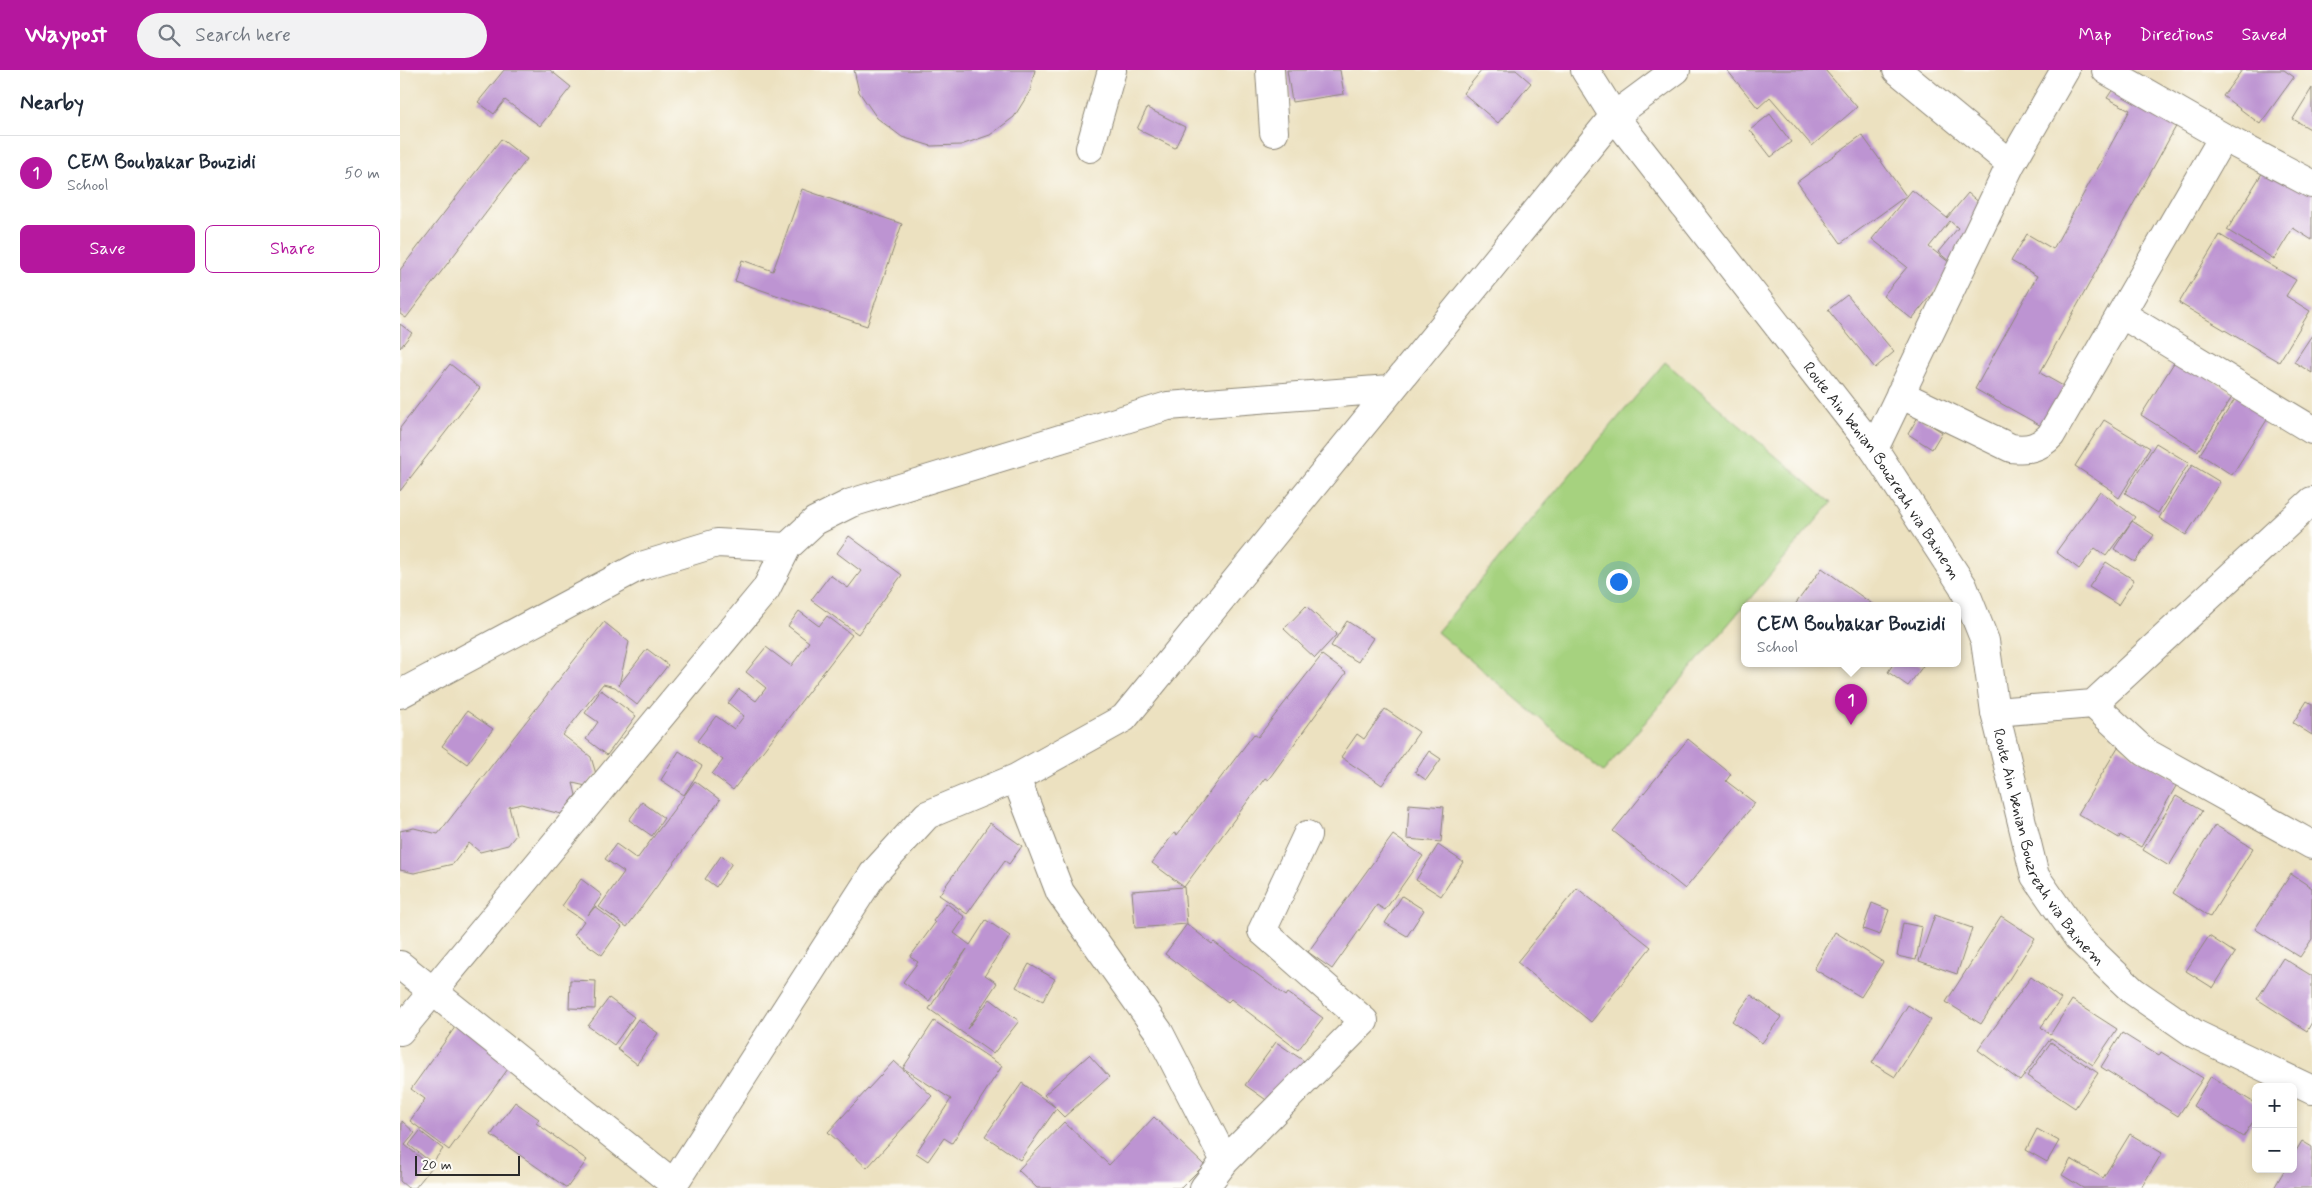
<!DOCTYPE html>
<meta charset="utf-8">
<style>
:root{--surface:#fff;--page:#f2f2f3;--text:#1f2937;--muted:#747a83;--line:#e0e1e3;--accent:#b5179e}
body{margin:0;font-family:Mynerve,sans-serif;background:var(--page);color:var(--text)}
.controls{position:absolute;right:15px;bottom:15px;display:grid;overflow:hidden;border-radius:8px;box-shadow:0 2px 8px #0003}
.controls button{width:45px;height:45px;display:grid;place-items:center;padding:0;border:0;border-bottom:1px solid var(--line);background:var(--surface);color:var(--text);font:25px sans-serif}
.scale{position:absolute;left:15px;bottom:12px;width:105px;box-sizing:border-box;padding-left:5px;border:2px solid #2b2b2b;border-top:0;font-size:14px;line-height:18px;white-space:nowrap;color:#2b2b2b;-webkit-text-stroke:4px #fdfcf7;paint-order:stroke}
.you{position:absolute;left:1218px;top:511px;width:18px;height:18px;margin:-12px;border:4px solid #fff;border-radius:50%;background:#1a73e8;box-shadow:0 0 0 8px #1a73e833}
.badge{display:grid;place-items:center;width:32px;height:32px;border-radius:50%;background:var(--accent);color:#fff;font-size:16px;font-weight:700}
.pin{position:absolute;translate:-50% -41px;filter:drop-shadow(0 1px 2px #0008)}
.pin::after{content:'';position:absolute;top:26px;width:18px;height:15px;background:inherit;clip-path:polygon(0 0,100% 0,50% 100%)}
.popup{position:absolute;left:1341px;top:532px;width:220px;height:65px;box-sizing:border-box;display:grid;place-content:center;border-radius:8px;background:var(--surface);filter:drop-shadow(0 1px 4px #0005);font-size:16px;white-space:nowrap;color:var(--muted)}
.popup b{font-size:19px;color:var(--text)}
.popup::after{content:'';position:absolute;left:50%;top:100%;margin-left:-10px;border:10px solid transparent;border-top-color:var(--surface)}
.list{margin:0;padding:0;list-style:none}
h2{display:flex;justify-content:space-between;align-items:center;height:65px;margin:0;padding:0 20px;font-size:21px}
h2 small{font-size:16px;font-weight:400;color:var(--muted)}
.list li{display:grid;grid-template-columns:32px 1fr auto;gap:15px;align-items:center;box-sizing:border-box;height:75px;padding:0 20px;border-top:1px solid var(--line)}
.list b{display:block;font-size:19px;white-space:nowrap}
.list p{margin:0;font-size:16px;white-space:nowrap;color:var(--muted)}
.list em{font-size:16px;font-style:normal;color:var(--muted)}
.actions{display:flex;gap:10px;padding:15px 20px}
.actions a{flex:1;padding:11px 0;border:1px solid var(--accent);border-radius:8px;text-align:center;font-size:18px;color:var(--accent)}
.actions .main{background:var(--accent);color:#fff}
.icon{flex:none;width:28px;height:28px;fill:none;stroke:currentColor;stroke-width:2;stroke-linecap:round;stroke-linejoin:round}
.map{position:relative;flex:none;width:1912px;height:1118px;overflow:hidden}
header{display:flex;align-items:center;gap:30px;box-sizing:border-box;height:70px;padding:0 25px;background:var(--accent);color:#fff}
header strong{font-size:24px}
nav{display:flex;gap:28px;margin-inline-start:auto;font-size:18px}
.search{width:350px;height:45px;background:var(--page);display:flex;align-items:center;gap:12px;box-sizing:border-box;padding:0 18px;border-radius:28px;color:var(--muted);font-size:19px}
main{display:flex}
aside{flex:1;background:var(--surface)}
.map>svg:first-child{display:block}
.green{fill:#a6d27f;stroke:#687e55}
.building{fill:#bd94d2}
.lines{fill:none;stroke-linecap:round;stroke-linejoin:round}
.minor-casing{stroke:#8c8676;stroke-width:30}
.major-casing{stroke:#8c8676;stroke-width:30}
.minor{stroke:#fff;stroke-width:28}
.major{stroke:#fff;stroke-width:28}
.labels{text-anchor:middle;stroke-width:4;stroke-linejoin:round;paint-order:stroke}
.street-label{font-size:16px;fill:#2b2b2b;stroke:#fdfcf7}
</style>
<header>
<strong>Waypost</strong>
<div class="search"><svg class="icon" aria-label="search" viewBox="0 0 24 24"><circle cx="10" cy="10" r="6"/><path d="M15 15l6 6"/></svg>Search here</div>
<nav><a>Map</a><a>Directions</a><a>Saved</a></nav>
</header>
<main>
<aside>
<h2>Nearby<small></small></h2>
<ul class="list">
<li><span class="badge">1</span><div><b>CEM Boubakar Bouzidi</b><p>School</p></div><em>50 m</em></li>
</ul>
<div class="actions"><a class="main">Save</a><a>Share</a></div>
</aside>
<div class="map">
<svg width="1912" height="1118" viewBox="0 0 1912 1118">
<rect width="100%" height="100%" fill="#fdfcf7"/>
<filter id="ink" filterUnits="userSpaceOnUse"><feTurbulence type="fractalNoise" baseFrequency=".02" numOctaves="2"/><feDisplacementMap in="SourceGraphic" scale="10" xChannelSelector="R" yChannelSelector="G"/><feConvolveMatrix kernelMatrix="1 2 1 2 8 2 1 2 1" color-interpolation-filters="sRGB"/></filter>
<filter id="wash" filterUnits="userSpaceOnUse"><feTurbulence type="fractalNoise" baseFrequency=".0096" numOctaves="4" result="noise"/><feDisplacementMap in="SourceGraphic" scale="20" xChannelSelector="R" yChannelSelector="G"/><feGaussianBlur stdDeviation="1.12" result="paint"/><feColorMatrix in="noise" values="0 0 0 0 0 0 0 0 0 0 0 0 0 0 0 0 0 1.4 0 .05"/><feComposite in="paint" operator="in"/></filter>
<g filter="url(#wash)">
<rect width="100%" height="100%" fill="#ece1c0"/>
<path class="green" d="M1265,292L1431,433L1203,702L1037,562Z"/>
<g id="blocks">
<path class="building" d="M104,0H150L171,17L140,56L105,30L94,44L78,32Z
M454,0H635L630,21L614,47L590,65L561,75L531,76L502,67L477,48L459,22Z
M887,0H940L944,24L892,32Z
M1082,0H1116L1131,13L1098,53L1063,23Z
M1327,0H1425L1457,37L1412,76L1370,27L1358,38Z
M1842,0H1884L1894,7L1860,54L1823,26Z
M1715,16L1779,51L1640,303L1665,317L1643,357L1575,319L1637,206L1611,191L1627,164L1653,179L1730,40L1707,28Z
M1912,18V60L1893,49Z
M747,38L785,57L775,78L737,59Z
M1370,44L1391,72L1371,87L1350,60Z
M1462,65L1506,126L1441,173L1397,112Z
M101,69L127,89L6,248L0,244V200Z
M1869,92L1912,118V170L1893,158L1874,189L1827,160Z
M402,119L502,154L467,256L335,211L342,190L373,201Z
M1512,120L1547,148L1568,123L1601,151L1560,200L1538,182L1558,158L1550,151L1529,177L1554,196L1512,249L1483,226L1507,197L1472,169Z
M1820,165L1896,210L1886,226L1910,241L1879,292L1779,233Z
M1447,225L1494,282L1475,298L1428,240Z
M0,254L12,263L0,278Z
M1912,265V303L1894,292Z
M1777,288L1834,324L1798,381L1741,345Z
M50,294L80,318L0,421V358Z
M1840,321L1872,342L1832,405L1800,384Z
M1518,347L1542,362L1532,379L1508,364Z
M1704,350L1750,378L1719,428L1712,423L1713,421L1675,396Z
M1756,373L1789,393L1758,443L1725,423Z
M1792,395L1820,412L1786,465L1759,448Z
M1700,421L1735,447L1706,486L1695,478L1679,499L1656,482Z
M1732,451L1754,465L1735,492L1714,479Z
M449,466L502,505L458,564L411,530L430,505L448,518L461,501L437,483Z
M1706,492L1734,510L1718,535L1689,517Z
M1422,498L1475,536H1394Z
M906,536L937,564L915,588L884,559Z
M399,541L419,556L427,546L452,565L333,720L312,704L323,690L297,671L316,646L334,659L344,646L328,633L339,619L356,631L366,618L346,602L366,577L391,596L409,572L388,556Z
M947,551L973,568L958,592L931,576Z
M204,552L229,572L219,615L247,579L268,595L237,635L215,617L203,614L163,665L191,687L196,704L186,716L173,713L176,725L161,744L121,734L109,737L116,765L108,775L80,782L69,773L53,794L14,803L0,800V761L14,758L38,764Z
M922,585L946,603L868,710L865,708L784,817L752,793L774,763L777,765L854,664L858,667Z
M1493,594H1519L1523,596L1508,616L1488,602Z
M201,620L236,646L207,685L186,669L198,652L185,643Z
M1907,631L1912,634V665L1893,653Z
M985,639L1019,662L982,715L941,687L957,664L964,669Z
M67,641L93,659L67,694L42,676Z
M1288,669L1331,704L1326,711L1355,733L1285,819L1213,761Z
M1718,677L1779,711L1741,777L1720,765L1719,768L1678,744Z
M279,681L302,696L284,725L261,710Z
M1029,681L1041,689L1026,710L1015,702Z
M295,711L320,730L227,857L199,837L224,802L205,789L216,774L237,789Z
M1776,726L1802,741L1769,796L1743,780Z
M242,732L264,748L252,766L229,750Z
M1009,734L1044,737L1041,772L1007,769Z
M590,753L622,776L609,794L605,791L567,844L539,825Z
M1815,755L1853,778L1810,847L1773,823Z
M993,765L1023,786L985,840L977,835L932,899L908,882Z
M1038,775L1063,792L1041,826L1016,810Z
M321,786L332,793L316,817L305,809Z
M1891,804L1912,818V869L1900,887L1855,859Z
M181,809L202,825L188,845L195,837L222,857L202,885L174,865L184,851L162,836Z
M784,817L787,854L735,858L732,821Z
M1177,818L1251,877L1191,952L1117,892Z
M1002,826L1024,840L1007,866L985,853Z
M546,833L565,847L554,863L570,875L586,850L610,866L585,905L597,913L567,959L590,929L619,951L593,984L529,939L567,879L529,931L503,912L518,892L510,887L535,853L533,851Z
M1472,833L1489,840L1480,865L1463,859Z
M1535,845L1572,858L1557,904L1519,891Z
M1601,846L1635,868L1581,954L1546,932Z
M1503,853L1522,857L1516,890L1497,886Z
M787,854L812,874L814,872L886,926L888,923L923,948L898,980L831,929L828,932L765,884Z
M1435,862L1483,892L1461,927L1414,899Z
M1809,866L1835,883L1813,918L1786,901Z
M1883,888L1912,906V952L1907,961L1857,929Z
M629,894L655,909L643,931L616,917Z
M1631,907L1661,929L1641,957L1650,965L1672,930L1717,959L1693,995L1651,968L1620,1011L1578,980Z
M170,910L196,911L195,939L169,938Z
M1351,925L1381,947L1362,973L1332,951Z
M209,928L234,947L214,975L188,956Z
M1508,935L1531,950L1495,1007L1472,993Z
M238,949L258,963L237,994L217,979Z
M534,951L602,996L552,1073L544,1068L528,1091L516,1083L551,1029L503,998Z
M58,953L113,992L49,1080L10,1051L25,1029L11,1019Z
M1722,963L1759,986L1761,982L1803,1008L1778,1046L1701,997Z
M876,972L910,995L879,1039L845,1015Z
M1651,972L1698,1003L1675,1038L1627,1006Z
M689,985L709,1007L664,1047L656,1039L620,1090L585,1066L622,1013L655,1037L644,1025Z
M494,991L532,1026L467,1098L428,1062Z
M1811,1006L1856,1034V1047L1843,1067L1793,1036Z
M115,1032L139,1049L136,1053L187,1090L167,1118L91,1065Z
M754,1047L804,1095L781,1118H637L618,1100L664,1052L709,1095Z
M2,1051L15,1063L5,1075L32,1097L15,1118H8L0,1111Z
M1637,1059L1659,1071L1647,1092L1626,1080Z
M20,1061L43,1079L32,1093L9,1075Z
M1730,1064L1762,1083L1741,1118H1683L1662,1105L1671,1089L1703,1108Z
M1902,1071L1912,1077V1118H1874L1885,1099H1893V1086Z"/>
</g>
</g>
<g filter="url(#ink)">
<use href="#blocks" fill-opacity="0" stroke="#8c8676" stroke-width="1"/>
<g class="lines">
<defs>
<path id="minor" d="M870,0L874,62
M1497,0L1611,94
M1706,0L1823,67L1912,114
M690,78L712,0
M1721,244L1912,360
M1500,324L1611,378C1628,380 1639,378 1651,365L1823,67
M1474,379L1611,94L1665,0
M0,624L238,497L317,473L387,477
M1693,634L1745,682L1912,775
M1595,642L1693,634L1912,431
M616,708L660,822L759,962L825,1091
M0,895L274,1114
M0,961L366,519L387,477L415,451L451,433L768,336L990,319
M271,1118L473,804L527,745L616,708L724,648L1214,46L1276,0
M804,1118L825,1091L964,951L862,861L907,765"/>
<g id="major">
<path id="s1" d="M1185,0L1214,46L1474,379L1563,516L1585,571L1595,642L1635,806L1678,868L1733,921L1795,964L1912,1020"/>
</g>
</defs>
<use href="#minor" class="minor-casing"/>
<use href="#major" class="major-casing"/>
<use href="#minor" class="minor"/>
<use href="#major" class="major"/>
</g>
</g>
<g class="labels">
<g class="street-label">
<text dy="6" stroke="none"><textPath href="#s1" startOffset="499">Route Ain benian Bouzreah via Bainem</textPath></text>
<text dy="6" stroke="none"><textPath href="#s1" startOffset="919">Route Ain benian Bouzreah via Bainem</textPath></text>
</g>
</g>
</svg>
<div class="controls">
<button>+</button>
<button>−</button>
</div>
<div class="scale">20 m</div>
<div class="you"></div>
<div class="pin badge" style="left:1451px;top:655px">1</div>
<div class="popup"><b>CEM Boubakar Bouzidi</b>School</div>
</div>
</main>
